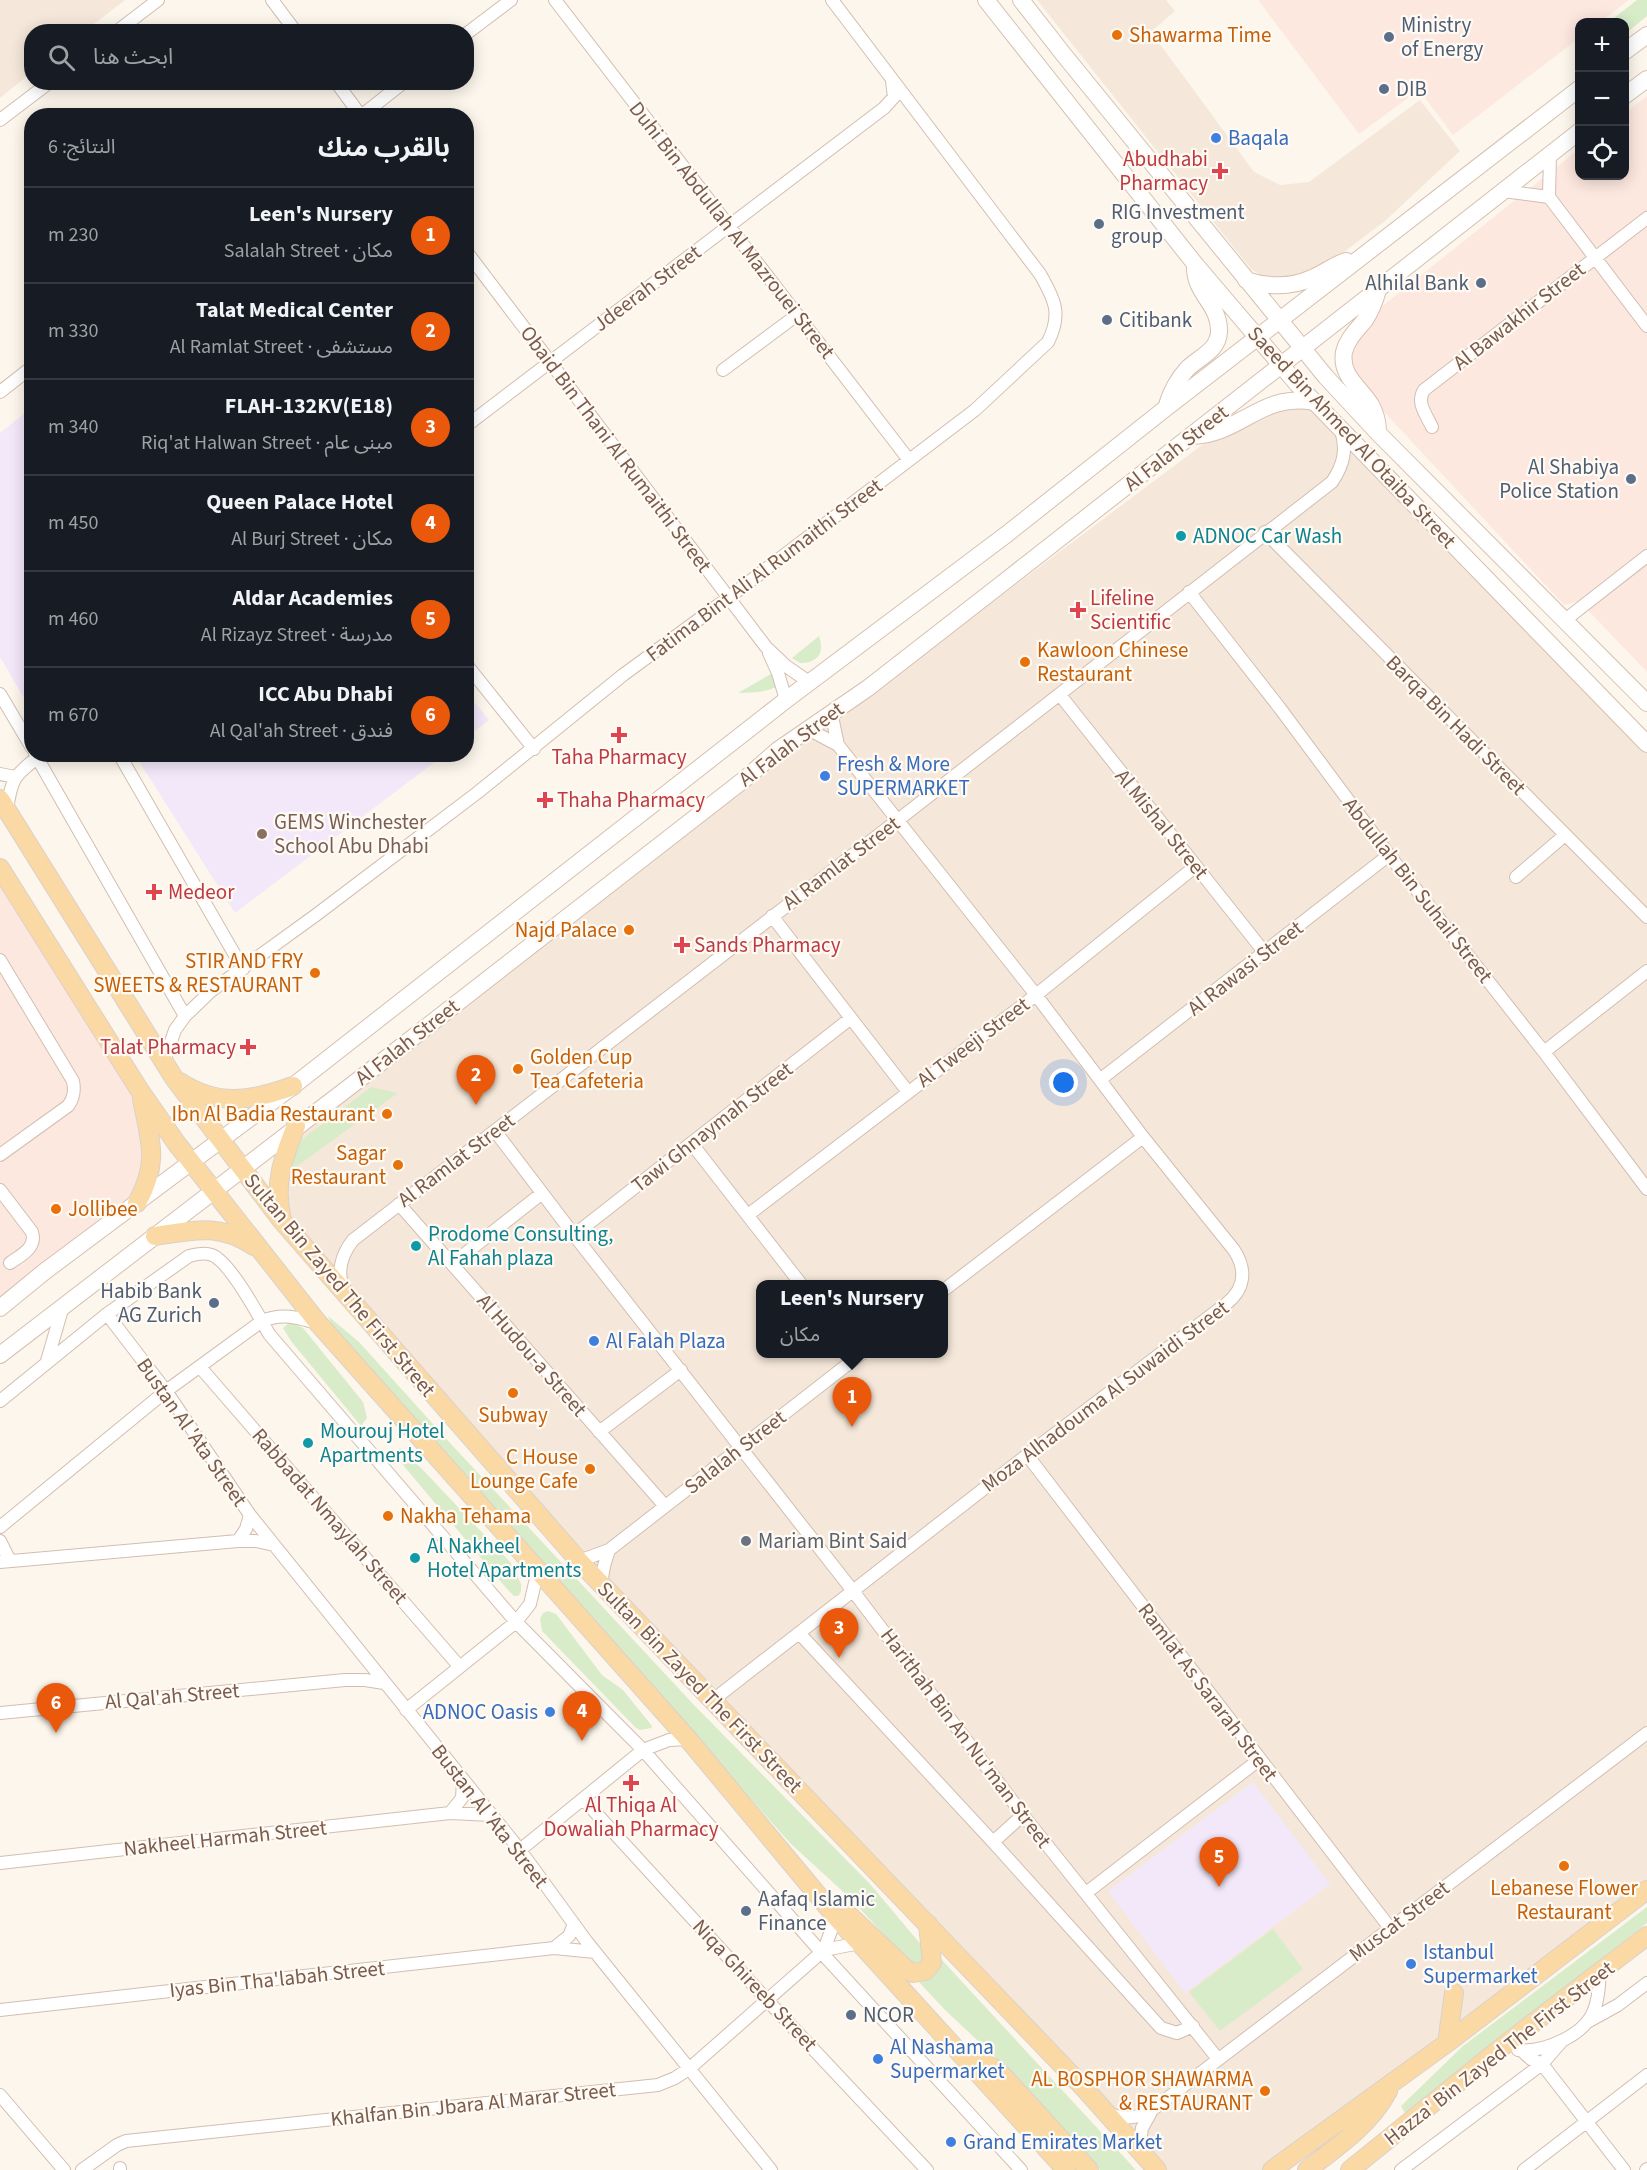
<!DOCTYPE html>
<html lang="ar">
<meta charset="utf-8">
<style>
:root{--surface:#171b24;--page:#242831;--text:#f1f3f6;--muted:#9ea1a6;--line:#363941;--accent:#ea580c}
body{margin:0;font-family:"Source Sans 3","Noto Sans Arabic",sans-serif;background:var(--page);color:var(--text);direction:rtl}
.controls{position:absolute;right:18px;top:18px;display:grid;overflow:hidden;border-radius:12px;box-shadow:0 3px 15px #0003}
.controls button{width:54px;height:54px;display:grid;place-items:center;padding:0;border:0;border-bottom:2px solid var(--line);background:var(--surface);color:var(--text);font:30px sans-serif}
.you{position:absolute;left:1064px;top:1083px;width:21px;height:21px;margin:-15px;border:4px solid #fff;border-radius:50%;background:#1a73e8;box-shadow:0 0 0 9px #1a73e833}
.badge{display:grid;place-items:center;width:39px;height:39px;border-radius:50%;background:var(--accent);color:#fff;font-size:20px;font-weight:700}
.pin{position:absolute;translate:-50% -50px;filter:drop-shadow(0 2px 3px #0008)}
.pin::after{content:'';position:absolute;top:32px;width:21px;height:18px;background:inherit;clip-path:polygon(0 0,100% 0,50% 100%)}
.popup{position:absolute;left:756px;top:1280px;width:192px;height:78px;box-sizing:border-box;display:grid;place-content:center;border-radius:12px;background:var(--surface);filter:drop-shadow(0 2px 4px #0005);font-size:20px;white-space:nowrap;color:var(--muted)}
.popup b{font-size:22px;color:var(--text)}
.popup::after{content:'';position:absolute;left:50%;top:100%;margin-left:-12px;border:12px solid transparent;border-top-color:var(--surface)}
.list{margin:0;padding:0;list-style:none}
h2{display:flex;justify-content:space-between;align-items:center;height:78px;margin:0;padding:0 24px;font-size:26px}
h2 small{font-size:20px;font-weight:400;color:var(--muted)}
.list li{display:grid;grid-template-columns:39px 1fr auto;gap:18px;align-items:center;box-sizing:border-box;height:96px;padding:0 24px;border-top:2px solid var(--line)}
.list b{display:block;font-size:22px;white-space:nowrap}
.list p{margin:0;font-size:20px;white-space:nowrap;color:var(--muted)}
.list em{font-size:20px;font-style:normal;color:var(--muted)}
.icon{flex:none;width:33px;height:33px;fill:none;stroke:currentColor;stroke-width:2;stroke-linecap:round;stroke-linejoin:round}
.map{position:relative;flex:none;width:1647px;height:2170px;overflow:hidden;direction:ltr}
.search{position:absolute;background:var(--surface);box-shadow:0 3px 15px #0003;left:24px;top:24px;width:450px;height:66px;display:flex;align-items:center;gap:15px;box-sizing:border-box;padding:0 21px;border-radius:24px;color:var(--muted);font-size:22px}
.panel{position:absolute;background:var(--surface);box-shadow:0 3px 15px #0003;left:24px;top:108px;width:450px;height:654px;border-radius:24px;direction:rtl}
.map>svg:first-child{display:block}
.residential{fill:#f5e8da;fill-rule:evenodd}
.commercial{fill:#fde8e0}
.education{fill:#f3e8fa}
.green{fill:#d8ecc9}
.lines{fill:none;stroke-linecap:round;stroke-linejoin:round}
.minor-casing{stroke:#d1beb0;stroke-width:14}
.secondary-casing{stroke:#d6c0b0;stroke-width:18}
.primary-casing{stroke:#dad1cd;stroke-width:20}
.minor{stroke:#fff;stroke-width:12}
.secondary{stroke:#fff;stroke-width:16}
.primary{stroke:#fbd9a5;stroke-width:18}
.food-dot{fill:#e8710a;stroke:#fffaf3;stroke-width:2}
.service-dot{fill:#5c6f8a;stroke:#fffaf3;stroke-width:2}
.shop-dot{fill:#3f7fe0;stroke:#fffaf3;stroke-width:2}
.health-dot{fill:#e0444e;stroke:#fffaf3;stroke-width:2}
.culture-dot{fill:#0f9aa8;stroke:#fffaf3;stroke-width:2}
.education-dot{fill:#8d6e63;stroke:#fffaf3;stroke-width:2}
.worship-dot{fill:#6b7280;stroke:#fffaf3;stroke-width:2}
.labels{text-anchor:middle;stroke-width:4.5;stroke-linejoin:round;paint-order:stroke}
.service-label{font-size:21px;fill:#4e5e75;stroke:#fffaf3;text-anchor:start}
.food-label{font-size:21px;fill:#c56008;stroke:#fffaf3;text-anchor:end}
.shop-label{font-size:21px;fill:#366cbe;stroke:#fffaf3;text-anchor:start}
.health-label{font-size:21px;fill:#be3a42;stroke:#fffaf3;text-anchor:start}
.street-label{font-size:21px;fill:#7a5c4d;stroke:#fffaf3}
.culture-label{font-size:21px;fill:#0d838f;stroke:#fffaf3;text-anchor:start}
.education-label{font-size:21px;fill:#785e54;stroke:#fffaf3;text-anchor:start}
.worship-label{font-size:21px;fill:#5b616d;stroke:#fffaf3;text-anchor:start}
</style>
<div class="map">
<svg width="1647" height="2170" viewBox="0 0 1647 2170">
<rect width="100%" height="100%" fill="#fdf6ec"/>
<path class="residential" d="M0,0H125L85,31L32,32L31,73L0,98Z
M1037,0H1166L1175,11L1151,32L1254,172L1280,185L1309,182L1420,100L1460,151L1385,221L1328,264L1310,274L1267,279L1251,269Z
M1306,404L1647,753V1882L1508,1988L1262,2170H1166L1131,2131L578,1550L285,1214L283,1205L298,1133L784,753L878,688L1206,442L1236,412L1259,406ZM760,1284H944V1354H760Z"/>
<path class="commercial" d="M1258,0H1629L1600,22H1580L1579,38L1453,135L1419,90L1359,134Z
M1647,96V672L1579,601L1564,605L1371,398L1353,375L1351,351L1360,324L1579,149L1580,176H1624L1625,113Z
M0,881L139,1099L148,1140L138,1194L0,1302Z"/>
<path class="education" d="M31,408V710L0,657V433Z
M467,693L489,720L467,737Z
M135,755H444L235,913Z
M1253,1782L1330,1884L1185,1993L1108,1891Z"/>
<path class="green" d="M1637,0H1647V16L1625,34L1624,22H1609Z
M819,636C825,653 818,663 800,663L792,658Z
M776,671L782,684C767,693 755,692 738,693Z
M371,1087L398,1093L293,1169L290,1159L292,1147Z
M328,1316L359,1342L451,1444L694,1705L870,1884L923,1947L927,1958L919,1965L909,1962L851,1899L790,1843L333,1328Z
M291,1321L303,1328L363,1402L367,1418L361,1426L291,1341L283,1328Z
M400,1448L422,1469L511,1563L521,1584V1592L518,1596H514L507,1589L393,1453Z
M548,1611L556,1614L602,1675L623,1690L652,1726L651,1728L640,1730L636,1728L542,1631L540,1619L543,1613Z
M1647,1907V1923L1405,2113L1401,2106L1463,2046Z
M1273,1929L1303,1969L1220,2031L1189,1992Z
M941,1959L1136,2170H1100L1007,2068L945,2010L916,1979L938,1966Z"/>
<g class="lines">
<defs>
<path id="minor" d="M272,0L296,32
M555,0L909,460
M116,32L158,0
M466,34L511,0
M336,82L361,116
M361,116L404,82
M0,120L50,82
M1550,154L1549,197L1647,326
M1503,191L1549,197
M466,251L766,647L786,666L809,682
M723,370L797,315
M0,392L32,367
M466,426L884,108L894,97L892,81
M1432,427C1426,414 1416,403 1424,390L1647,218
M1265,532L1647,917
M1189,592L1279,707L1389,855L1544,1052L1647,1189
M1565,620L1647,556
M769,653L778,673L786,700
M466,664L534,749
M0,694L32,748
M1060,695L1265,953
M831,712L838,745
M35,754L185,1016
M119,754L243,969
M0,774L15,777
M7,811C11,777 15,775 42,754
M1516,877L1565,835
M772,916L908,1092
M0,960L73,1081C75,1091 74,1098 68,1106L0,1155
M1544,1052L1647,971
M164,1062L175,1030L185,1016L211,991L316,915L477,793L623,675L728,598L975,410L1048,342C1062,314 1055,300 1040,274L832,0
M1101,1079L1389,855
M495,1131L574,1235L853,1591L1023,1815L1218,2059
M692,1144L801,1284
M0,1190L32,1232C37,1248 21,1255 10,1263
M399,1204L665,1506
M748,1215L1036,995L1196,866
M574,1235L851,1018
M452,1264L541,1194
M344,1290C336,1272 342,1254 353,1240L898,820L1332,482C1344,464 1347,450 1341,430
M944,1290L1143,1137
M107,1314L166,1391L250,1515L520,1850L587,1942L771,2170
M47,1361L63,1306
M200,1367L459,1666
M0,1401L107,1314L189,1256C196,1254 204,1252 212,1255C230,1262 259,1316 269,1334L516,1622L643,1750L821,1952L1021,2170
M599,1432L681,1370
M1027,1455L1390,1928
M0,1527L166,1391L262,1321C282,1313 297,1317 317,1323
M0,1541L10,1561
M238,1541L246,1529L250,1515
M579,1561L609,1550L861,1354
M0,1562L238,1541H256L274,1545
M601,1584L604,1566L609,1550
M800,1634L993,1842L1161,2028L1177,2033L1193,2026
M713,1700L1027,1455L1226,1304C1245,1289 1247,1270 1234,1250L1143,1137L1036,995L838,745L808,729
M406,1710L516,1622L530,1604L538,1570
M0,1713L345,1680H365L384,1683
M584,1800L767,2000L927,2170
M450,1813L462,1798L463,1780
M993,1842L1023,1815
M520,1850L643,1750L669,1740L688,1739
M0,1863L450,1813L491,1815
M1086,1893L1260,1759
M554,1948L569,1936L574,1924
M824,1950L860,1943
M0,2010L554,1948L595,1952
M1589,2021L1618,2005L1647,1983
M1518,2050C1544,2053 1585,2035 1594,2010C1599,1999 1599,1985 1600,1972
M1522,2051L1531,2059L1542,2064L1624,2170
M0,2095L64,2170
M1109,2113C1124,2121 1138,2118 1152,2110L1647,1733
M1139,2150L1142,2128L1151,2112
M120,2168V2170
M82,2170L117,2145L126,2141L658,2085L675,2078L690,2068L824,1950L836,1917
M1401,2170L1542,2064L1562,2041
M1524,2170L1647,2075
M1646,2170L1647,2169"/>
<path id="secondary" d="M986,0L1195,264L1298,385L1647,744
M1021,0L1064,55L1326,377L1378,433L1647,703
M1624,52L1647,35
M1624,96L1647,79
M1246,280C1268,287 1290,288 1312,278C1324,273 1334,265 1346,261
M1167,405C1171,392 1178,379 1187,369C1199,357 1218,351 1219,332C1220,303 1193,294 1195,264
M1378,432C1378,423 1376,414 1371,405C1360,387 1340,376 1344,352C1347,339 1357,330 1365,320C1371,311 1375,301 1378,290
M1191,436C1241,435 1260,392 1314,402
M0,1308L44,1272L293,1086L786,700L1007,534L1166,408L1580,88
M0,1355L361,1078L746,778L778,750L868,688L1004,582L1580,131"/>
<path id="primary" d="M0,799L174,1078L282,1221L579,1561L1085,2089L1157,2170
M0,868L140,1091L177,1144L318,1323L688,1739L836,1917L1066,2170
M180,1082C218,1107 252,1101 293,1086
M137,1203C160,1161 150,1142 142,1099
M282,1220C273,1184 283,1158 296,1126
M155,1236C195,1230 218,1223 254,1246
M850,1916L906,1969L913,1973L925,1971L932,1963L928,1924
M1447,2043L1454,1993
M968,2056L992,2067L1005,2078L1089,2170
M1272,2170L1447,2043L1647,1890
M1307,2170C1337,2147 1370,2125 1388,2091
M1350,2170L1502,2047L1647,1936"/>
</defs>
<use href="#minor" class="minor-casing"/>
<use href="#secondary" class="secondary-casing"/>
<use href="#primary" class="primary-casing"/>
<use href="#minor" class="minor"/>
<use href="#secondary" class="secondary"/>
<use href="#primary" class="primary"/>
</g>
<g class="food-dot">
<circle cx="1117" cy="35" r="6"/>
<circle cx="1025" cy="662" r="6"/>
<circle cx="629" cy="930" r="6"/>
<circle cx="315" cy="973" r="6"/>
<circle cx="518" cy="1069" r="6"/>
<circle cx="387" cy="1114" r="6"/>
<circle cx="398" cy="1165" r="6"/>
<circle cx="56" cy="1209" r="6"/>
<circle cx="513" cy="1393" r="6"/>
<circle cx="590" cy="1469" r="6"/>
<circle cx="388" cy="1516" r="6"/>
<circle cx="1564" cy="1866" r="6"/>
<circle cx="1265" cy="2091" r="6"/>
</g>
<g class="service-dot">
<circle cx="1389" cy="37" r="6"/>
<circle cx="1384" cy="89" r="6"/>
<circle cx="1099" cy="224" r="6"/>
<circle cx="1481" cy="283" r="6"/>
<circle cx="1107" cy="320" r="6"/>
<circle cx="1631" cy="479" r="6"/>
<circle cx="214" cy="1303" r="6"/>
<circle cx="746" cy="1911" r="6"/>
<circle cx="851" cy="2015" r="6"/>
</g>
<g class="shop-dot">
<circle cx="1216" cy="138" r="6"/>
<circle cx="825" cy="776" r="6"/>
<circle cx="594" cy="1341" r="6"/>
<circle cx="550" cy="1712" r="6"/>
<circle cx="1411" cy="1964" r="6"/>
<circle cx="878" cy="2059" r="6"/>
<circle cx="951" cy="2142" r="6"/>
</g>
<g class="health-dot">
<path d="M1217 162h6v6h6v6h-6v6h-6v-6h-6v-6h6z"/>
<path d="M1075 601h6v6h6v6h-6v6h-6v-6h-6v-6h6z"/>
<path d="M616 726h6v6h6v6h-6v6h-6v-6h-6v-6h6z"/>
<path d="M542 791h6v6h6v6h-6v6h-6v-6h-6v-6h6z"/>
<path d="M151 883h6v6h6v6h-6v6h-6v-6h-6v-6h6z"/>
<path d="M679 936h6v6h6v6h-6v6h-6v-6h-6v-6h6z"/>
<path d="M245 1038h6v6h6v6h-6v6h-6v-6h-6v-6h6z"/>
<path d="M628 1774h6v6h6v6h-6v6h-6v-6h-6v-6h6z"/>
</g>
<g class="culture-dot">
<circle cx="1181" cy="536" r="6"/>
<circle cx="416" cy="1246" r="6"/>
<circle cx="308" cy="1443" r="6"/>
<circle cx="415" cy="1558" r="6"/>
</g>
<circle class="education-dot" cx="262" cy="834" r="6"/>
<circle class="worship-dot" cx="746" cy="1541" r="6"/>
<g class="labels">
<g class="service-label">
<text x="1401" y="32">Ministry<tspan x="1401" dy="24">of Energy</tspan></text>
<text x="1396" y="96">DIB</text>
<text x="1111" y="219">RIG Investment<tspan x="1111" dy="24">group</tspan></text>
<text x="1469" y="290" text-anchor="end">Alhilal Bank</text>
<text x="1119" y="327">Citibank</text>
<text x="1619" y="474" text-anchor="end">Al Shabiya<tspan x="1619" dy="24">Police Station</tspan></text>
<text x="202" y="1298" text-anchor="end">Habib Bank<tspan x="202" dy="24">AG Zurich</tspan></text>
<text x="758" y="1906">Aafaq Islamic<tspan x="758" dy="24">Finance</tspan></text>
<text x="863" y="2022">NCOR</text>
</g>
<g class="food-label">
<text x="1129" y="42" text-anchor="start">Shawarma Time</text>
<text x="1037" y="657" text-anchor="start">Kawloon Chinese<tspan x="1037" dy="24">Restaurant</tspan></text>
<text x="617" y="937">Najd Palace</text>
<text x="303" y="968">STIR AND FRY<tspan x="303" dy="24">SWEETS &amp; RESTAURANT</tspan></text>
<text x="530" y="1064" text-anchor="start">Golden Cup<tspan x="530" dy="24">Tea Cafeteria</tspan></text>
<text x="375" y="1121">Ibn Al Badia Restaurant</text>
<text x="386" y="1160">Sagar<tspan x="386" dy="24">Restaurant</tspan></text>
<text x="68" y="1216" text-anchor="start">Jollibee</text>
<text x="513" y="1422" text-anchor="middle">Subway</text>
<text x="578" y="1464">C House<tspan x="578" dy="24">Lounge Cafe</tspan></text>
<text x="400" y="1523" text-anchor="start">Nakha Tehama</text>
<text x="1564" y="1895" text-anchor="middle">Lebanese Flower<tspan x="1564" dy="24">Restaurant</tspan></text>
<text x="1253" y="2086">AL BOSPHOR SHAWARMA<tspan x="1253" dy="24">&amp; RESTAURANT</tspan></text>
</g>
<g class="shop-label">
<text x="1228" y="145">Baqala</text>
<text x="837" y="771">Fresh &amp; More<tspan x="837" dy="24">SUPERMARKET</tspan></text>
<text x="606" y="1348">Al Falah Plaza</text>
<text x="538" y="1719" text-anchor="end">ADNOC Oasis</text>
<text x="1423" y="1959">Istanbul<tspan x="1423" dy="24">Supermarket</tspan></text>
<text x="890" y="2054">Al Nashama<tspan x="890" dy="24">Supermarket</tspan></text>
<text x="963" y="2149">Grand Emirates Market</text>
</g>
<g class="health-label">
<text x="1208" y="166" text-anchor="end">Abudhabi<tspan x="1208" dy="24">Pharmacy</tspan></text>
<text x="1090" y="605">Lifeline<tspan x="1090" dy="24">Scientific</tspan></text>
<text x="619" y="764" text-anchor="middle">Taha Pharmacy</text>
<text x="557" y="807">Thaha Pharmacy</text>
<text x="168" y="899">Medeor</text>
<text x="694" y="952">Sands Pharmacy</text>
<text x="236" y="1054" text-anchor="end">Talat Pharmacy</text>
<text x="631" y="1812" text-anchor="middle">Al Thiqa Al<tspan x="631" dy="24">Dowaliah Pharmacy</tspan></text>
</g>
<g class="street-label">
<text transform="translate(732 230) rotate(52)" y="7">Duhi Bin Abdullah Al Mazrouei Street</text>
<text transform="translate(647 288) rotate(-37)" y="7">Jdeerah Street</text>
<text transform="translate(1519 316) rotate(-38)" y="7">Al Bawakhir Street</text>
<text transform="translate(1352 437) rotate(47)" y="7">Saeed Bin Ahmed Al Otaiba Street</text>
<text transform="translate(1176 448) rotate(-38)" y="7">Al Falah Street</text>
<text transform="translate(616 449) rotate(53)" y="7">Obaid Bin Thani Al Rumaithi Street</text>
<text transform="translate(764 570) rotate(-37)" y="7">Fatima Bint Ali Al Rumaithi Street</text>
<text transform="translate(1456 725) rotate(45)" y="7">Barqa Bin Hadi Street</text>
<text transform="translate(791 744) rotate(-37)" y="7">Al Falah Street</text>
<text transform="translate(1162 824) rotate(51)" y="7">Al Mishal Street</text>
<text transform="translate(841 863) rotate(-37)" y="7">Al Ramlat Street</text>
<text transform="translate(1418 890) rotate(52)" y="7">Abdullah Bin Suhail Street</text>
<text transform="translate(1245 968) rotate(-38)" y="7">Al Rawasi Street</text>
<text transform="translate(407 1042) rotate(-38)" y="7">Al Falah Street</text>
<text transform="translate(973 1042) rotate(-37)" y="7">Al Tweeji Street</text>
<text transform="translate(712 1127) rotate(-38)" y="7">Tawi Ghnaymah Street</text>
<text transform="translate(456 1160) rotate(-37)" y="7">Al Ramlat Street</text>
<text transform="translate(340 1285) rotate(50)" y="7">Sultan Bin Zayed The First Street</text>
<text transform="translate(532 1355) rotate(49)" y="7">Al Hudou-a Street</text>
<text transform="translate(1105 1396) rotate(-37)" y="7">Moza Alhadouma Al Suwaidi Street</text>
<text transform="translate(192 1432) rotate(55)" y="7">Bustan Al 'Ata Street</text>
<text transform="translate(735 1452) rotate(-38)" y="7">Salalah Street</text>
<text transform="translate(330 1516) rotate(49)" y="7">Rabbadat Nmaylah Street</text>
<text transform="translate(700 1687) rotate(46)" y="7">Sultan Bin Zayed The First Street</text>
<text transform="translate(1208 1692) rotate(53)" y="7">Ramlat As Sararah Street</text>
<text transform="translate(172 1696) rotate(-5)" y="7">Al Qal'ah Street</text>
<text transform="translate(966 1738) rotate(53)" y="7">Harithah Bin An Nu'man Street</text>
<text transform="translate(490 1816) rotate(52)" y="7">Bustan Al 'Ata Street</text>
<text transform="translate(225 1838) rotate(-6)" y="7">Nakheel Harmah Street</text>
<text transform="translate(1399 1921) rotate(-37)" y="7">Muscat Street</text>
<text transform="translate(277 1979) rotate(-6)" y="7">Iyas Bin Tha'labah Street</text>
<text transform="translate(755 1985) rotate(47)" y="7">Niqa Ghireeb Street</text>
<text transform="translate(1499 2053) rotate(-38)" y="7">Hazza' Bin Zayed The First Street</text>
<text transform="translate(473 2104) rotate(-6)" y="7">Khalfan Bin Jbara Al Marar Street</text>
</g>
<g class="culture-label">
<text x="1193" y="543">ADNOC Car Wash</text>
<text x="428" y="1241">Prodome Consulting,<tspan x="428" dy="24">Al Fahah plaza</tspan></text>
<text x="320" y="1438">Mourouj Hotel<tspan x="320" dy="24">Apartments</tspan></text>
<text x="427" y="1553">Al Nakheel<tspan x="427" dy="24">Hotel Apartments</tspan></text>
</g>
<g class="education-label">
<text x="274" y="829">GEMS Winchester<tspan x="274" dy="24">School Abu Dhabi</tspan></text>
</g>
<g class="worship-label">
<text x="758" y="1548">Mariam Bint Said</text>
</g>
</g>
</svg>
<div class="controls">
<button>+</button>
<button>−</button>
<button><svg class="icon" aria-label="locate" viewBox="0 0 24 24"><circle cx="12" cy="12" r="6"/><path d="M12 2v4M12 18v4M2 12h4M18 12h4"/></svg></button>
</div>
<div class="you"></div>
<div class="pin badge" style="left:852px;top:1427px">1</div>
<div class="popup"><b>Leen's Nursery</b>مكان</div>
<div class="pin badge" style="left:476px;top:1105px">2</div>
<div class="pin badge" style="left:839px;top:1658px">3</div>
<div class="pin badge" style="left:582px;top:1741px">4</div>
<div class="pin badge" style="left:1219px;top:1887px">5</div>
<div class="pin badge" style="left:56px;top:1733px">6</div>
<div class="search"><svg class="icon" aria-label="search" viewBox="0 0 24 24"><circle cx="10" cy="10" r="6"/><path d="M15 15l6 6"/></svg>ابحث هنا</div>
<section class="panel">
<h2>بالقرب منك<small>النتائج: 6</small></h2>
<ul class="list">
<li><span class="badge">1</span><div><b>Leen's Nursery</b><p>مكان · Salalah Street</p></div><em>230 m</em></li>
<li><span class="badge">2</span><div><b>Talat Medical Center</b><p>مستشفى · Al Ramlat Street</p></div><em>330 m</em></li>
<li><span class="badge">3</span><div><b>FLAH-132KV(E18)</b><p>مبنى عام · Riq'at Halwan Street</p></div><em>340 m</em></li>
<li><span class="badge">4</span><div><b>Queen Palace Hotel</b><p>مكان · Al Burj Street</p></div><em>450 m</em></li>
<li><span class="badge">5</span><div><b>Aldar Academies</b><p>مدرسة · Al Rizayz Street</p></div><em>460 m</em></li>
<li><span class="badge">6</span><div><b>ICC Abu Dhabi</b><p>فندق · Al Qal'ah Street</p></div><em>670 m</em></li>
</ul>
</section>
</div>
